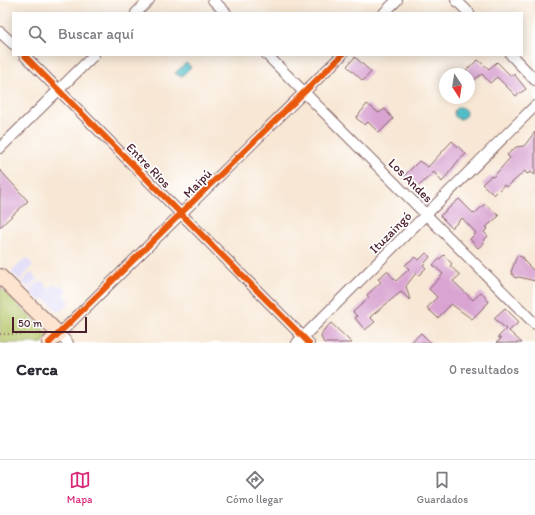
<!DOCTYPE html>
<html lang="es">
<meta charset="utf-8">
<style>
:root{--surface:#fff;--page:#f2f2f3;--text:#2b2b33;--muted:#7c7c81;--line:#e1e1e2;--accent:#db2777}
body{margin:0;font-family:Itim,sans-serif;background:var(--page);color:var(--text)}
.compass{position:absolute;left:439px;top:68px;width:36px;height:36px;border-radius:50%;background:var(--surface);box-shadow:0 2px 10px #0003;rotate:168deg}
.scale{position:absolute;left:12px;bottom:10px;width:75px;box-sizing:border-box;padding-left:4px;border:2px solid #4a1f2b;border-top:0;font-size:11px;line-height:14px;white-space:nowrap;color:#4a1f2b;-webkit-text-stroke:3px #fff;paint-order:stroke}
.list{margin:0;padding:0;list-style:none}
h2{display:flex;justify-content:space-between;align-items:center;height:52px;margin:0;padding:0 16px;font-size:17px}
h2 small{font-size:13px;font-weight:400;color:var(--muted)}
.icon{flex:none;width:22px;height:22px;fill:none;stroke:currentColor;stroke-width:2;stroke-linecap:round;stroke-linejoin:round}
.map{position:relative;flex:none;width:535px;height:343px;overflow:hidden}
.search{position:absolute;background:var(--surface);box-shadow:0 2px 10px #0003;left:12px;right:12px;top:12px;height:44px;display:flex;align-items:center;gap:10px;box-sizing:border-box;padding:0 14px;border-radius:0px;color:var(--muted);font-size:15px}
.sheet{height:116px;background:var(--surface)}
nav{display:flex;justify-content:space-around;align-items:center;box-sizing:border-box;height:56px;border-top:1px solid var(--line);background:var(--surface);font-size:11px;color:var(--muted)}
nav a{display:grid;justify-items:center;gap:2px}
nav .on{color:var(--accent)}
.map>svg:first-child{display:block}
.built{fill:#dbd6f7}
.green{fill:#b6c76a;stroke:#80734a}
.water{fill:#4fbdc8;stroke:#4c6e7a}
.building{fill:#d9a4d2}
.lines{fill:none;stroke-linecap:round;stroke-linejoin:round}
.street-casing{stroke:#876566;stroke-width:12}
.secondary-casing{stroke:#876566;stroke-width:16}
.path{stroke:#876566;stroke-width:2;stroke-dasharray:1 3;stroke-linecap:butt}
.street{stroke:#fff;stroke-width:10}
.secondary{stroke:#fde4d0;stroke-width:14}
.cycleway-casing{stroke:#fff;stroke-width:8}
.cycleway{stroke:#e8590c;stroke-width:6}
.labels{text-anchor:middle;stroke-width:3.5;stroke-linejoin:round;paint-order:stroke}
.street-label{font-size:13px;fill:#4a1f2b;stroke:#fff}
</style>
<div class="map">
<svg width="535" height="343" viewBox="0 0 535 343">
<rect width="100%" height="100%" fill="#fff"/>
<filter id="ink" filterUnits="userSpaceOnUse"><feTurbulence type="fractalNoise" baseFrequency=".025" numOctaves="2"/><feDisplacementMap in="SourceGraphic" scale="8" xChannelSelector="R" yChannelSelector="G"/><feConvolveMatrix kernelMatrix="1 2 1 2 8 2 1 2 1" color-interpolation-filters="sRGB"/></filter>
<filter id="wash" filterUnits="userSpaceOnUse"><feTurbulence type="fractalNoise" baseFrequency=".012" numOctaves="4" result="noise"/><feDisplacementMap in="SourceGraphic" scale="16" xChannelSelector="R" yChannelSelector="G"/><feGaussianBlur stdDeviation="0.9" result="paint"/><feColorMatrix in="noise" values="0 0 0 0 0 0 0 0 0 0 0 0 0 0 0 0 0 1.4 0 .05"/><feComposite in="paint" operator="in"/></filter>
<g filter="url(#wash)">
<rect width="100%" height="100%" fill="#f7e7d4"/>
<path class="built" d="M26,258L33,265L20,280L11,272Z
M31,273L37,279L30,286L31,287L30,289L27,287L29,286L28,285L26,286L21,282Z
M42,281L50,290L48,293L51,290L49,288L54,284L57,287L61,284L67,291L64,295L70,302L59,312L44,298L40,301L29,290L39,282L41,283Z"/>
<path class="green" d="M0,287L45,331L47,336L43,343H0Z"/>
<path class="water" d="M186,63L191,67L181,77L175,73Z
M454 113a6 6 0 1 1 12 0a6 6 0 1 1-12 0Z"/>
<g id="blocks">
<path class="building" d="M355,57L371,72L363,81L347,66Z
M478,60L489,69L497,62L511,76L514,74L526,89L516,96L497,77L490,83L482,74L474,80L466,70Z
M367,104L379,113L385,109L393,119L379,133L368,122L365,125L356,118Z
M535,132V175L531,172L527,174L525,171L507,187L504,185L494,195L482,184L491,176L493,177L510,158L507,155L516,147L524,146Z
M452,141L466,154L458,161L442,182L434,172L419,186L415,182L412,184L404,176L419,161L428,167Z
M0,170L28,201L0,227Z
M459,199L474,214L485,204L499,216L486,227L488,228L484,232L488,236L483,241L484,243L478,248L470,239L476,233L462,218L452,228L440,216Z
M426,253L430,257L423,265L426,268L419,275L416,273L406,286L410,300L401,292L370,317L375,322L365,330L355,318L357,316L353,312L369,298L367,295L381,282L378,279L387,271L396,281L409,269L405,265L415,257L419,260Z
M444,255L452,264L450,266L460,275L453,281L473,300L481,292L489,302L472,319L451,304L438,318L427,308L437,297L429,289L443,274L433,265Z
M517,255L524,258L523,260L535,272V281L519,277L515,278L511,272Z
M505,308L519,322L509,331L522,343H496L501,339L498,337L506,329L494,318Z
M331,323L352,343H324L321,337L323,331Z
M421,333L431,343H410Z"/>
</g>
</g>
<g filter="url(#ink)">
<use href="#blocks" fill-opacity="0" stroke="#876566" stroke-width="1"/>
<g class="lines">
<defs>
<path id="street" d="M213,0L226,13
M456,0L469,13
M136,13L149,0
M384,13L397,0
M0,32L13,44
M24,55L309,343
M267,55L535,324
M511,55L535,80
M0,148L94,55
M68,343L59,334L342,55
M297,343L535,106"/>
<path id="secondary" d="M0,276L59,334L49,343"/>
</defs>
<use href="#street" class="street-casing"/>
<use href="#secondary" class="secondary-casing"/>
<path class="path" d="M0,334H41"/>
<use href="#street" class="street"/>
<use href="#secondary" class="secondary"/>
<defs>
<path id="cycleway" d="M24,55L309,343
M49,343L342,55"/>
</defs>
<use href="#cycleway" class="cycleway-casing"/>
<use href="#cycleway" class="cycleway"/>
</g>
</g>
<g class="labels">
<g class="street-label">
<text transform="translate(149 165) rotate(46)" y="5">Entre Ríos</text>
<text transform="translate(411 180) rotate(45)" y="5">Los Andes</text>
<text transform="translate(197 183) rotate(-45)" y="5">Maipú</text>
<text transform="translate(390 232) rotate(-45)" y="5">Ituzaingó</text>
</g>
</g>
</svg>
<svg class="compass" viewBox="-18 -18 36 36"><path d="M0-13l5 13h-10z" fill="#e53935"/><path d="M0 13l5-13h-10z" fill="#7c7c81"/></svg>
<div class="scale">50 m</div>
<div class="search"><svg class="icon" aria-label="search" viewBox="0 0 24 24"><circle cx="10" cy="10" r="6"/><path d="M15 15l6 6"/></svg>Buscar aquí</div>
</div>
<section class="sheet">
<h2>Cerca<small>0 resultados</small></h2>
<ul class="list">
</ul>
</section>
<nav>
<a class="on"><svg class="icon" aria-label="map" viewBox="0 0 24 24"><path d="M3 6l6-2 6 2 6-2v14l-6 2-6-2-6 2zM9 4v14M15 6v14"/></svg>Mapa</a>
<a><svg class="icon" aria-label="directions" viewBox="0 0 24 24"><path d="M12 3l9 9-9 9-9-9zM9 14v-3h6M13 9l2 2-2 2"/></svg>Cómo llegar</a>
<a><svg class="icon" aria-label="saved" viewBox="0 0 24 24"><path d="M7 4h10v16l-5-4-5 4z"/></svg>Guardados</a>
</nav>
